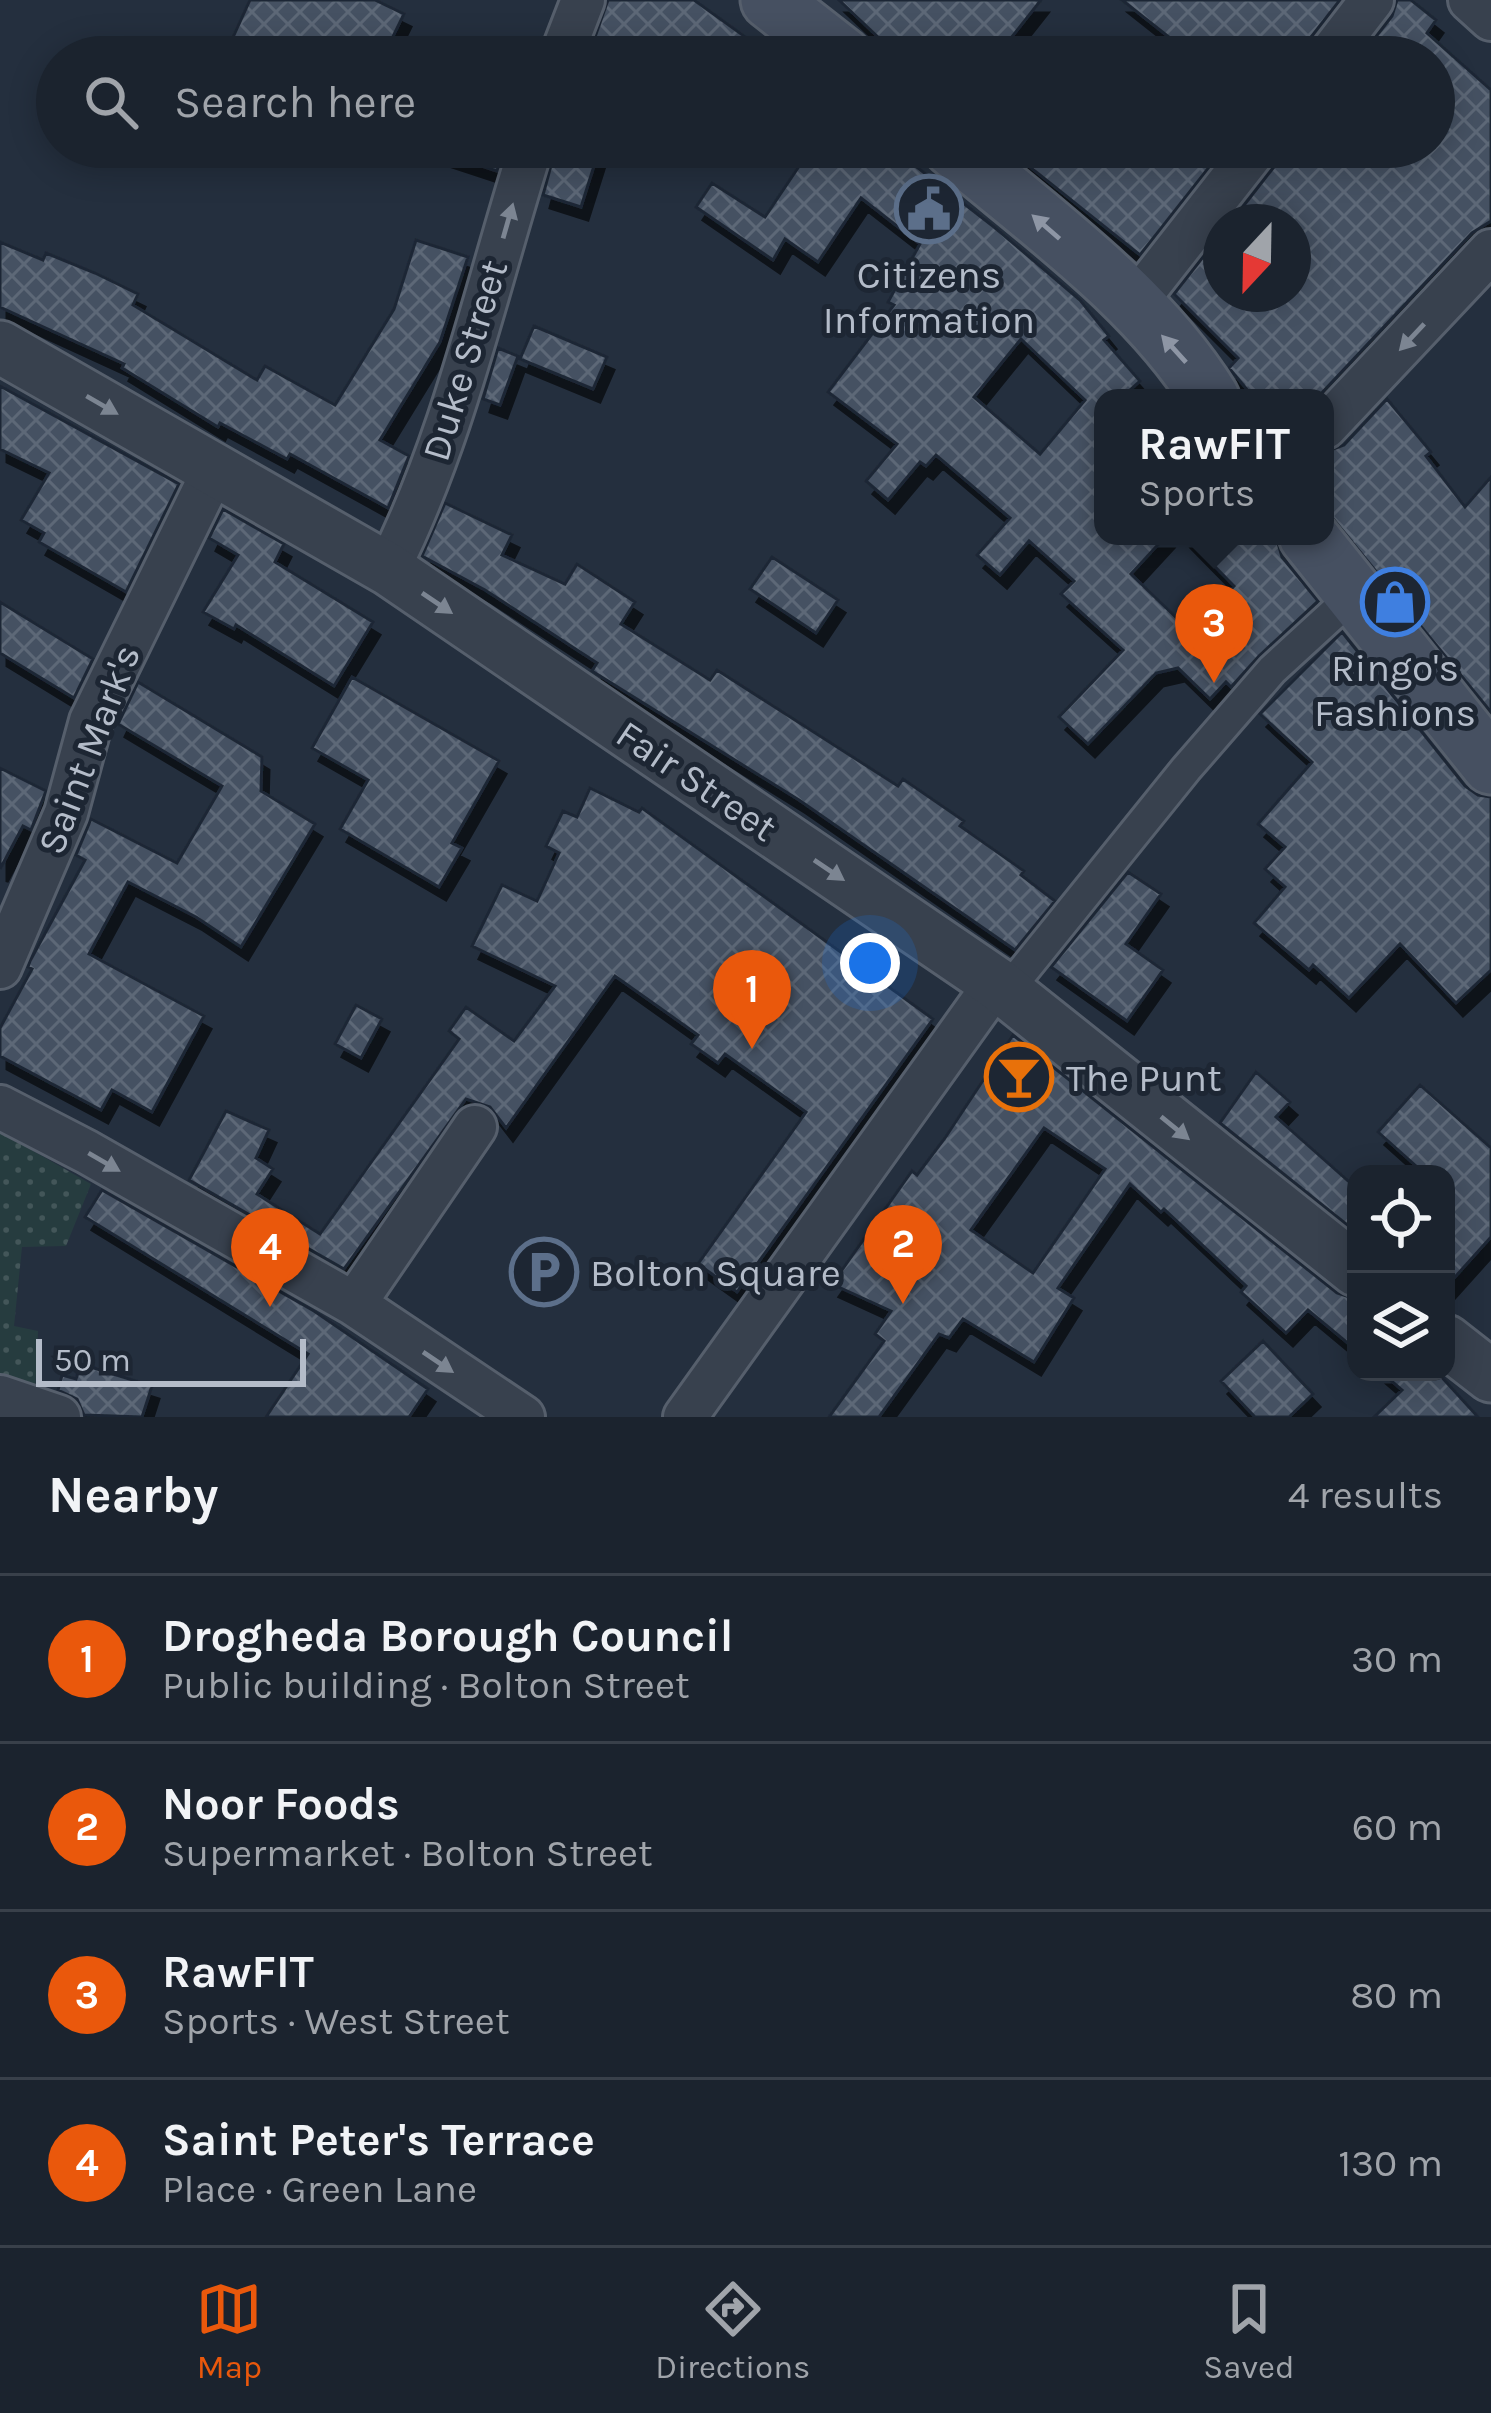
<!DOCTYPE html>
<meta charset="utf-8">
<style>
:root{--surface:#1b232e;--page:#242b36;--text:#f1f3f6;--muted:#a0a4aa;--line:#39404a;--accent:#ea580c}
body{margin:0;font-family:Karla,sans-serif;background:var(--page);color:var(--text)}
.controls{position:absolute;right:36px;bottom:36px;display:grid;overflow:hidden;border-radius:24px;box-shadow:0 6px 30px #0003}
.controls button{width:108px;height:108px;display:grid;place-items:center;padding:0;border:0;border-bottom:3px solid var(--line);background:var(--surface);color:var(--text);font:60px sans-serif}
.compass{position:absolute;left:1203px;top:204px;width:108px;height:108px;border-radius:50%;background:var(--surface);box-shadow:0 6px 30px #0003;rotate:202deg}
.scale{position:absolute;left:36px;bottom:30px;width:270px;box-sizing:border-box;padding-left:12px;border:6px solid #b4bcc9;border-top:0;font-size:33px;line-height:42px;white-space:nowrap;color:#b4bcc9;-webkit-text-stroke:9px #1d2633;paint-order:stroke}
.you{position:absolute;left:870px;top:963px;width:42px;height:42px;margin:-30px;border:9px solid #fff;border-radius:50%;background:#1a73e8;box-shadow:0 0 0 18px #1a73e833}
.badge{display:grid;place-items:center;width:78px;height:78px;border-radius:50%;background:var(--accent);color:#fff;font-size:39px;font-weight:700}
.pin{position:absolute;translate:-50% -99px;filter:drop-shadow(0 3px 6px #0008)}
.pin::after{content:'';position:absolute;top:63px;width:42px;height:36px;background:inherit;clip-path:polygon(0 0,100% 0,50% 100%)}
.popup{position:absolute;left:1094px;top:389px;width:240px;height:156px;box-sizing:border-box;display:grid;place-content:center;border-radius:24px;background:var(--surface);filter:drop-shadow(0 3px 9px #0005);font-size:39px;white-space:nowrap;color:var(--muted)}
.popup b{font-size:45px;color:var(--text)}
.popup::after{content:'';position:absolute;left:50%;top:100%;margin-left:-24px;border:24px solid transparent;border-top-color:var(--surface)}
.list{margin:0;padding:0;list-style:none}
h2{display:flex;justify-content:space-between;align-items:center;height:156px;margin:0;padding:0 48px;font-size:51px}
h2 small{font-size:39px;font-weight:400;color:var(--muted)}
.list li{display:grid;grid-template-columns:78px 1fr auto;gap:36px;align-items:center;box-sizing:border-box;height:168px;padding:0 48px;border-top:3px solid var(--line)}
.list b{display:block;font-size:45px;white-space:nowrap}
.list p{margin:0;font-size:39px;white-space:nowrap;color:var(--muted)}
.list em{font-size:39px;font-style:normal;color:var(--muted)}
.icon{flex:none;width:66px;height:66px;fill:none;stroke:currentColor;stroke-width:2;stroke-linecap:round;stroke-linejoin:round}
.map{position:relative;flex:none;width:1491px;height:1417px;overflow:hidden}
.search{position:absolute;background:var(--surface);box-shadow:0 6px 30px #0003;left:36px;right:36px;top:36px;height:132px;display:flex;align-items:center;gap:30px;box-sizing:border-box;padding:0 42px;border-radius:66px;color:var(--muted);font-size:45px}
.sheet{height:828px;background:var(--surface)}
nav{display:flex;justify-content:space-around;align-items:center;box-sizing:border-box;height:168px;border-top:3px solid var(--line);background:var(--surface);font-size:33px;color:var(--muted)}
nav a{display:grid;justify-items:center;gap:6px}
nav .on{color:var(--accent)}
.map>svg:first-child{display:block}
.grass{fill:url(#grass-dots)}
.building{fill:url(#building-cross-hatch);stroke:#1f2835;stroke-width:3;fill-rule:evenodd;filter:url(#shadow)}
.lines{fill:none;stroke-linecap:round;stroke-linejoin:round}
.pedestrian-casing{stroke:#565f6c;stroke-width:36}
.minor-casing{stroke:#565f6c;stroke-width:48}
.tertiary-casing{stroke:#565f6c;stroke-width:57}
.secondary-casing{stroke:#565f6c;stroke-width:63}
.pedestrian{stroke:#38414e;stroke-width:30}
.minor{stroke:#38414e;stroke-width:42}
.tertiary{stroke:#38414e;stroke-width:51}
.secondary{stroke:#465061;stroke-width:57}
.oneway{fill:#7c8592}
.oneway2{fill:#8e96a5}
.labels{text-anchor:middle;stroke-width:10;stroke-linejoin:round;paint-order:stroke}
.poi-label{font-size:39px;fill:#b4bcc9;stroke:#1d2633}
.street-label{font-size:39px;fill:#b4bcc9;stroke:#1d2633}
</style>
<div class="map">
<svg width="1491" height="1417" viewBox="0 0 1491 1417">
<defs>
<pattern id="grass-dots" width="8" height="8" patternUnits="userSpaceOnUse" patternTransform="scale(3)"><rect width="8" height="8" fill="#263c3f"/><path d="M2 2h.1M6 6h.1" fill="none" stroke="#435659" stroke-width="1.8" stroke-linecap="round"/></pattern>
<pattern id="building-cross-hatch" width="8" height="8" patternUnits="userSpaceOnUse" patternTransform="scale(3)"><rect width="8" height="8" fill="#455162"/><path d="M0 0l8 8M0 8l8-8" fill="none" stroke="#5d6877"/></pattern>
<filter id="shadow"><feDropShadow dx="7" dy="13" stdDeviation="0" flood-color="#0009"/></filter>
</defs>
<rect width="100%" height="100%" fill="#242f3e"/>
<path class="grass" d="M0,1132L91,1184L66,1246L22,1247L14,1326L38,1331L35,1395L0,1387Z"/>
<path class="building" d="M250,0H375L404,14L383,57H224Z
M608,0H694L773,57H588Z
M839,0H1041L996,57H899Z
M1122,0H1340L1308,41L1303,57H1194Z
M1397,0H1411L1436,20L1427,33L1491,90V221L1472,233L1317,398H1254L1229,368L1238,358L1174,294L1221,234V294H1293V222H1231L1277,163L1282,147H1434V57H1360L1392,16Z
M440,147H504L497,171L439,152Z
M556,147H600L581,207L543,195Z
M812,147H891L994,227L1080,300L1109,336L1104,340L1140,381L1121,398H1103V536H1166L1131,574L1190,631L1234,586L1185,536H1276L1282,557L1318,601L1259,656L1231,687L1226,682L1210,699L1178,668L1156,673L1088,744L1059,717L1123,650L1061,594L1074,581L1029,541L1000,575L977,555L1010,518L936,455L926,466L920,462L888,500L866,481L897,444L828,392L894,305L888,302L920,244L861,198L818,262L785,239L773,260L696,207L712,183L765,217ZM1021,339L1085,400L1040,454L974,397Z
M1005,147H1225L1140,255Z
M416,240L468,257L440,342L380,440L409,456L388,508L290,454L287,459L220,423L218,427L122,368L124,364L0,307V242L43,260L46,253L95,273L138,294L133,305L257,380L265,366L335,405L394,309Z
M534,326L607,357L593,389L520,359Z
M498,348L518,356L500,405L483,399Z
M0,386L179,484L126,592L39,542L44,533L21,520L49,473L0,449Z
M1387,399L1431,452L1426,456L1465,507L1491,477V712L1325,509V452L1344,445Z
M445,503L512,535L502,555L565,584L577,564L635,602L621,624L710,680L717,670L898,786L903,779L964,821L960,826L1024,871L1021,875L1055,901L1015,950L799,800L592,671L597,663L485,590L422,556Z
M223,509L284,544L275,562L373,622L334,686L236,625L234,629L203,612L238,555L209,538Z
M772,557L838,600L816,633L750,589Z
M0,602L93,659L74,698L0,653Z
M1342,632L1465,786L1478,795L1491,797V970L1456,1003L1400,944L1349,998L1313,965L1309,970L1254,923L1285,887L1265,869L1285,847L1258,824L1312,762L1260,714Z
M352,677L499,761L452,843L462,848L439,887L340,829L368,780L312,748Z
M138,682L262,757L261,791L315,824L241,947L196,917L128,882L89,954L204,1016L152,1112L112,1090L101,1110L0,1056V1028L32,969L28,967L30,961L85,860L76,855L91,819L177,863L222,786L118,724Z
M0,768L46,791L31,830L23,826L0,869Z
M590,788L639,812L642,808L933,1019L737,1292L698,1264L806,1112L725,1054L718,1063L691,1044L698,1035L615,976L506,1128L490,1107L466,1099L344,1269L189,1180L226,1111L269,1130L256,1158L273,1169L257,1194L320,1234L459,1039L449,1031L466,1007L514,1041L555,986L472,946L502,885L537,901L559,853L546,846L563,811L577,817Z
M1128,872L1161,894L1126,944L1163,970L1127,1021L1051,967Z
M356,1005L382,1019L361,1058L335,1044Z
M1013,1035L1337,1293L1356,1299V1350L1308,1310L1286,1333L1241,1292L1246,1286L1164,1209L1161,1212L1130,1184L1058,1288L1074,1298L1034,1362L963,1319L949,1338L939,1334L879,1417H829L884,1341L875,1334L891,1311L832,1284L912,1171L917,1175L945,1138ZM1044,1128L1105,1169L1033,1273L971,1230Z
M1256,1072L1290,1102L1276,1117L1356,1188V1232L1220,1123Z
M1420,1085L1491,1148V1237L1446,1287V1174H1425L1378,1132Z
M102,1190L314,1311L428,1389L409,1417H266L308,1354L85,1217Z
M1263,1341L1313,1394L1289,1417H1255L1221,1381Z
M81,1364L152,1386L142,1417L84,1415L77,1399L58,1390L62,1375L76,1379Z
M1381,1372H1437L1478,1417H1374L1402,1390Z"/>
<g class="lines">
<defs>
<path id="pedestrian" d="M1006,992L1186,769L1272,670L1356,593"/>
<path id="minor" d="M1470,0L1491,19
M561,57L583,0
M1328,57L1372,0
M1133,305L1257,147
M1325,427L1491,251
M388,569C455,436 486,288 531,147
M0,967L66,813L91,721L214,470
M0,1107L87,1152L354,1304L523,1417
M354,1304L475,1127
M0,1397L59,1417
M685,1417L996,983"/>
<path id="tertiary" d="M0,347L388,569L996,983L1356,1270
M1446,1341L1491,1376"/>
<path id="secondary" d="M770,0L843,57
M952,147C1042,223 1147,297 1210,398
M1308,536L1491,765"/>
</defs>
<use href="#pedestrian" class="pedestrian-casing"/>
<use href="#minor" class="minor-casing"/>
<use href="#tertiary" class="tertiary-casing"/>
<use href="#secondary" class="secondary-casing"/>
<use href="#pedestrian" class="pedestrian"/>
<use href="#minor" class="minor"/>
<use href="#tertiary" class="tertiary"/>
<use href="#secondary" class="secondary"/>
</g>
<defs><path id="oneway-solid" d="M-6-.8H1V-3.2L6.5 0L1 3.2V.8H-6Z" transform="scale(3)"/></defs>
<g class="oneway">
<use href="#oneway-solid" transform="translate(508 221) rotate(-74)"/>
<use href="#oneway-solid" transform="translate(1412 337) rotate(133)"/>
<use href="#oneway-solid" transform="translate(102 405) rotate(30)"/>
<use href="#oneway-solid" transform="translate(437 603) rotate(34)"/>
<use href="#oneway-solid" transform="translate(829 870) rotate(34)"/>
<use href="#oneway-solid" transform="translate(1175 1128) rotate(39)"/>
<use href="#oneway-solid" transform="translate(104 1162) rotate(30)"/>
<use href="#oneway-solid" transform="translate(438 1362) rotate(34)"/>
</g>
<g class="oneway2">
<use href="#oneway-solid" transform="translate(1046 227) rotate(-139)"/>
<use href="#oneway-solid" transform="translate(1174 349) rotate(-132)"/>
</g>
<defs>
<symbol id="civic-ring" viewBox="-11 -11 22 22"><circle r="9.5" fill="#1d2633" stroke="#5c6f8a" stroke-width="1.5"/><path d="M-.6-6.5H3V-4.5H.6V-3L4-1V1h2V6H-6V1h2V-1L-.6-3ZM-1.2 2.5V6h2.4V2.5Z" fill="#5c6f8a"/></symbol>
<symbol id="shop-ring" viewBox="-11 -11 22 22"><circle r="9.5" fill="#1d2633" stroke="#3f7fe0" stroke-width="1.5"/><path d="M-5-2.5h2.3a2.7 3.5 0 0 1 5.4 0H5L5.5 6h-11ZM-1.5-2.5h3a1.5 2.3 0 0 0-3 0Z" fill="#3f7fe0"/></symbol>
<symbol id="bar-ring" viewBox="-11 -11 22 22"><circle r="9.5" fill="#1d2633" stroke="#e8710a" stroke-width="1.5"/><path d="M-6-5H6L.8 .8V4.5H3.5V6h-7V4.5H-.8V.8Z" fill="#e8710a"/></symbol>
<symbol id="parking-ring" viewBox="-11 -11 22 22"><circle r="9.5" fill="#1d2633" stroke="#5c6f8a" stroke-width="1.5"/><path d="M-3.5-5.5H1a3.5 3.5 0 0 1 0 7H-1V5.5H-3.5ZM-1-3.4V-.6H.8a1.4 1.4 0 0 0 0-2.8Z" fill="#5c6f8a"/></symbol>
</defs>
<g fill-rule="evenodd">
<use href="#civic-ring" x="891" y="171" width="76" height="76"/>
<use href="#shop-ring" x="1357" y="564" width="76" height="76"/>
<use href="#bar-ring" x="981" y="1039" width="76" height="76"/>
<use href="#parking-ring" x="506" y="1234" width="76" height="76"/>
</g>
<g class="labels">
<g class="poi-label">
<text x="929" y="288">Citizens<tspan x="929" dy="45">Information</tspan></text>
<text x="1395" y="681">Ringo's<tspan x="1395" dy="45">Fashions</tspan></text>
<text x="1066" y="1091" text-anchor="start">The Punt</text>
<text x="590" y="1286" text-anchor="start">Bolton Square</text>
</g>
<g class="street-label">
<text transform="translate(464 360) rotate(-73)" y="14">Duke Street</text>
<text transform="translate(88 749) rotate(-69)" y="14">Saint Mark's</text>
<text transform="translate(697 780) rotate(34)" y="14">Fair Street</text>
</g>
</g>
</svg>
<div class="controls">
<button><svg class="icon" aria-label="locate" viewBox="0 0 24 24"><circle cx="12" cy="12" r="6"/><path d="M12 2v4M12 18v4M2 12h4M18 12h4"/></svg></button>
<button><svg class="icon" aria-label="layers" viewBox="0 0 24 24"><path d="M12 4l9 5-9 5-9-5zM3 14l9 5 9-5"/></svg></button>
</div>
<svg class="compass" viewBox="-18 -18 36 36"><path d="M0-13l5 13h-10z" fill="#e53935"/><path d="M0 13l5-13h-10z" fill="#a0a4aa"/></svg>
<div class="scale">50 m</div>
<div class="you"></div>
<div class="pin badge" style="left:752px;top:1049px">1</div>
<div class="pin badge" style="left:903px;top:1304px">2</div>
<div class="pin badge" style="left:1214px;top:683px">3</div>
<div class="popup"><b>RawFIT</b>Sports</div>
<div class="pin badge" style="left:270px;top:1307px">4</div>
<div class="search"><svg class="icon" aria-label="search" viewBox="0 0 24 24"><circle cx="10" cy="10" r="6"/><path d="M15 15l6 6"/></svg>Search here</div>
</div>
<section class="sheet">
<h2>Nearby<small>4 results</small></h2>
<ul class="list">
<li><span class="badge">1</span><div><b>Drogheda Borough Council</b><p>Public building · Bolton Street</p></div><em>30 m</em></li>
<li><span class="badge">2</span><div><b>Noor Foods</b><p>Supermarket · Bolton Street</p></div><em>60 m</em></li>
<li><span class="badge">3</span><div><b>RawFIT</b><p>Sports · West Street</p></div><em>80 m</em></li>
<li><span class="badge">4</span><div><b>Saint Peter's Terrace</b><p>Place · Green Lane</p></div><em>130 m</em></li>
</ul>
</section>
<nav>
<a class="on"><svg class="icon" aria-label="map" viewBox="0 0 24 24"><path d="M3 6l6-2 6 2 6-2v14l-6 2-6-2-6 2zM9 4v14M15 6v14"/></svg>Map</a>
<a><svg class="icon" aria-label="directions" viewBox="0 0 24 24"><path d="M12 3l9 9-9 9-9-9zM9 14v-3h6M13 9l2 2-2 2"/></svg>Directions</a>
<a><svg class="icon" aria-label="saved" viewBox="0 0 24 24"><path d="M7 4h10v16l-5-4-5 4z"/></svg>Saved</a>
</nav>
